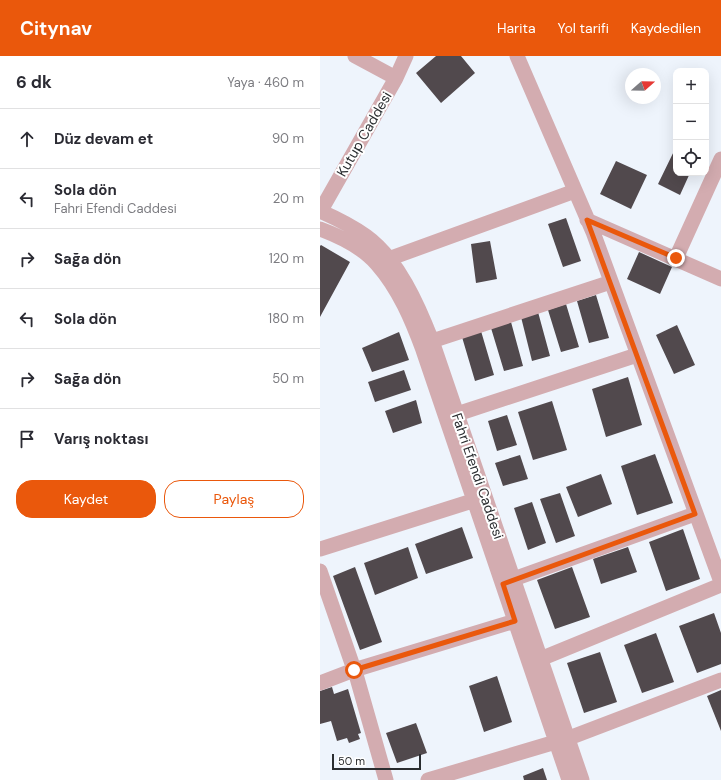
<!DOCTYPE html>
<html lang="tr">
<meta charset="utf-8">
<style>
:root{--surface:#fff;--page:#f7f7f7;--text:#2b2b33;--muted:#7c7c81;--line:#e1e1e2;--accent:#ea580c}
body{margin:0;font-family:"DM Sans",sans-serif;background:var(--page);color:var(--text)}
.controls{position:absolute;right:12px;top:12px;display:grid;overflow:hidden;border-radius:8px;box-shadow:0 4px 16px #0002}
.controls button{width:36px;height:36px;display:grid;place-items:center;padding:0;border:0;border-bottom:1px solid var(--line);background:var(--surface);color:var(--text);font:20px sans-serif}
.compass{position:absolute;left:305px;top:12px;width:36px;height:36px;border-radius:50%;background:var(--surface);box-shadow:0 4px 16px #0002;rotate:70deg}
.scale{position:absolute;left:12px;bottom:10px;width:89px;box-sizing:border-box;padding-left:4px;border:2px solid #2a2d30;border-top:0;font-size:11px;line-height:14px;white-space:nowrap;color:#2a2d30;-webkit-text-stroke:3px #fff;paint-order:stroke}
.stop{position:absolute;width:12px;height:12px;margin:-9px;border:3px solid #ea580c;border-radius:50%;background:#fff}
.stop.end{background:#ea580c;border-color:#fff;box-shadow:0 1px 4px #0008}
.list{margin:0;padding:0;list-style:none}
h2{display:flex;justify-content:space-between;align-items:center;height:52px;margin:0;padding:0 16px;font-size:17px}
h2 small{font-size:13px;font-weight:400;color:var(--muted)}
.list li{display:grid;grid-template-columns:26px 1fr auto;gap:12px;align-items:center;box-sizing:border-box;height:60px;padding:0 16px;border-top:1px solid var(--line)}
.list b{display:block;font-size:15px;white-space:nowrap}
.list p{margin:0;font-size:13px;white-space:nowrap;color:var(--muted)}
.list em{font-size:13px;font-style:normal;color:var(--muted)}
.actions{display:flex;gap:8px;padding:12px 16px}
.actions a{flex:1;padding:9px 0;border:1px solid var(--accent);border-radius:16px;text-align:center;font-size:14px;color:var(--accent)}
.actions .main{background:var(--accent);color:#fff}
.icon{flex:none;width:22px;height:22px;fill:none;stroke:currentColor;stroke-width:2;stroke-linecap:round;stroke-linejoin:round}
.map{position:relative;flex:none;width:401px;height:724px;overflow:hidden}
header{display:flex;align-items:center;gap:24px;box-sizing:border-box;height:56px;padding:0 20px;background:var(--accent);color:#fff}
header strong{font-size:19px}
nav{display:flex;gap:22px;margin-inline-start:auto;font-size:14px}
main{display:flex}
aside{flex:1;background:var(--surface)}
.map>svg:first-child{display:block}
.building{fill:#51494d}
.lines{fill:none;stroke-linecap:round;stroke-linejoin:round}
.minor{stroke:#d3acb0;stroke-width:15}
.route{stroke:#ea580c;stroke-width:5}
.labels{text-anchor:middle;stroke-width:4;stroke-linejoin:round;paint-order:stroke}
.street-label{font-size:14px;fill:#2a2d30;stroke:#fff}
</style>
<header>
<strong>Citynav</strong>
<nav><a>Harita</a><a>Yol tarifi</a><a>Kaydedilen</a></nav>
</header>
<main>
<aside>
<h2>6 dk<small>Yaya · 460 m</small></h2>
<ul class="list">
<li><svg class="icon" aria-label="ahead" viewBox="0 0 24 24"><path d="M12 20V5M6 11l6-6 6 6"/></svg><div><b>Düz devam et</b></div><em>90 m</em></li>
<li><svg class="icon" aria-label="left" viewBox="0 0 24 24"><path d="M17 20v-9H6M10 6l-5 5 5 5"/></svg><div><b>Sola dön</b><p>Fahri Efendi Caddesi</p></div><em>20 m</em></li>
<li><svg class="icon" aria-label="right" viewBox="0 0 24 24"><path d="M7 20v-9h11M14 6l5 5-5 5"/></svg><div><b>Sağa dön</b></div><em>120 m</em></li>
<li><svg class="icon" aria-label="left" viewBox="0 0 24 24"><path d="M17 20v-9H6M10 6l-5 5 5 5"/></svg><div><b>Sola dön</b></div><em>180 m</em></li>
<li><svg class="icon" aria-label="right" viewBox="0 0 24 24"><path d="M7 20v-9h11M14 6l5 5-5 5"/></svg><div><b>Sağa dön</b></div><em>50 m</em></li>
<li><svg class="icon" aria-label="arrive" viewBox="0 0 24 24"><path d="M6 21V4h12l-3 4 3 4H6"/></svg><div><b>Varış noktası</b></div></li>
</ul>
<div class="actions"><a class="main">Kaydet</a><a>Paylaş</a></div>
</aside>
<div class="map">
<svg width="401" height="724" viewBox="0 0 401 724">
<rect width="100%" height="100%" fill="#eef4fc"/>
<path class="building" d="M116,0H141L155,17L121,47L96,17Z
M356,91V117H370L360,139L338,128Z
M296,105L327,119L311,153L280,138Z
M246,162L261,205L243,211L228,168Z
M170,185L177,223L156,227L151,188Z
M1,189L30,206L0,261V190Z
M319,196L352,211L340,238L307,223Z
M276,239L289,282L269,287L257,245Z
M246,248L259,291L241,296L228,254Z
M218,256L230,300L212,305L201,261Z
M191,266L203,310L184,315L171,272Z
M357,269L375,309L354,318L336,279Z
M161,275L174,319L155,325L142,281Z
M79,276L89,304L52,316L42,292Z
M84,314L91,334L55,346L48,326Z
M308,321L322,369L286,381L272,333Z
M96,344L102,367L73,377L65,355Z
M232,345L247,394L213,404L198,356Z
M187,359L197,389L177,395L168,365Z
M335,398L353,447L317,459L301,410Z
M200,399L208,423L183,430L175,407Z
M281,418L292,448L258,461L246,431Z
M240,437L255,480L236,487L220,443Z
M212,446L226,487L208,494L194,452Z
M142,471L153,502L106,518L95,488Z
M363,473L380,523L346,535L329,486Z
M88,491L98,522L55,539L44,507Z
M308,491L317,516L281,528L273,503Z
M35,511L62,586L40,594L13,520Z
M252,511L270,561L235,573L217,524Z
M394,557L401,577V608L377,617L359,570Z
M336,577L354,626L322,637L304,589Z
M280,596L297,646L264,657L247,607Z
M177,620L192,666L164,676L149,630Z
M12,631L14,638L28,633L41,677L38,678L40,683L29,687L27,682L17,685L11,665L0,668V635Z
M401,634V675L387,640Z
M96,667L107,697L77,707L66,677Z
M223,712L227,724H204L203,720Z"/>
<g class="lines">
<path class="minor" d="M35,0L76,22
M197,0L273,176L401,526
M0,155C16,162 32,170 46,180C78,203 98,249 112,285L262,724
M0,156L76,22L86,0
M267,164L401,223
M0,173C19,180 43,192 57,208C79,233 92,264 103,294L249,724
M356,202L401,103
M60,206L255,135
M112,285L291,226
M137,358L317,299
M0,493L165,441
M0,515L37,622L66,724
M185,526L375,458
M213,606L401,529
M0,627L34,614L195,565
M108,724L249,682L401,624"/>
</g>
<g class="lines">
<path class="route" d="M34,614L195,565L183,528L375,458L267,164L356,202"/>
</g>
<g class="labels">
<g class="street-label">
<text transform="translate(44 78) rotate(-60)" y="5">Kutup Caddesi</text>
<text transform="translate(158 420) rotate(71)" y="5">Fahri Efendi Caddesi</text>
</g>
</g>
</svg>
<div class="controls">
<button>+</button>
<button>−</button>
<button><svg class="icon" aria-label="locate" viewBox="0 0 24 24"><circle cx="12" cy="12" r="6"/><path d="M12 2v4M12 18v4M2 12h4M18 12h4"/></svg></button>
</div>
<svg class="compass" viewBox="-18 -18 36 36"><path d="M0-13l5 13h-10z" fill="#e53935"/><path d="M0 13l5-13h-10z" fill="#7c7c81"/></svg>
<div class="scale">50 m</div>
<div class="stop" style="left:34px;top:614px"></div>
<div class="stop end" style="left:356px;top:202px"></div>
</div>
</main>
